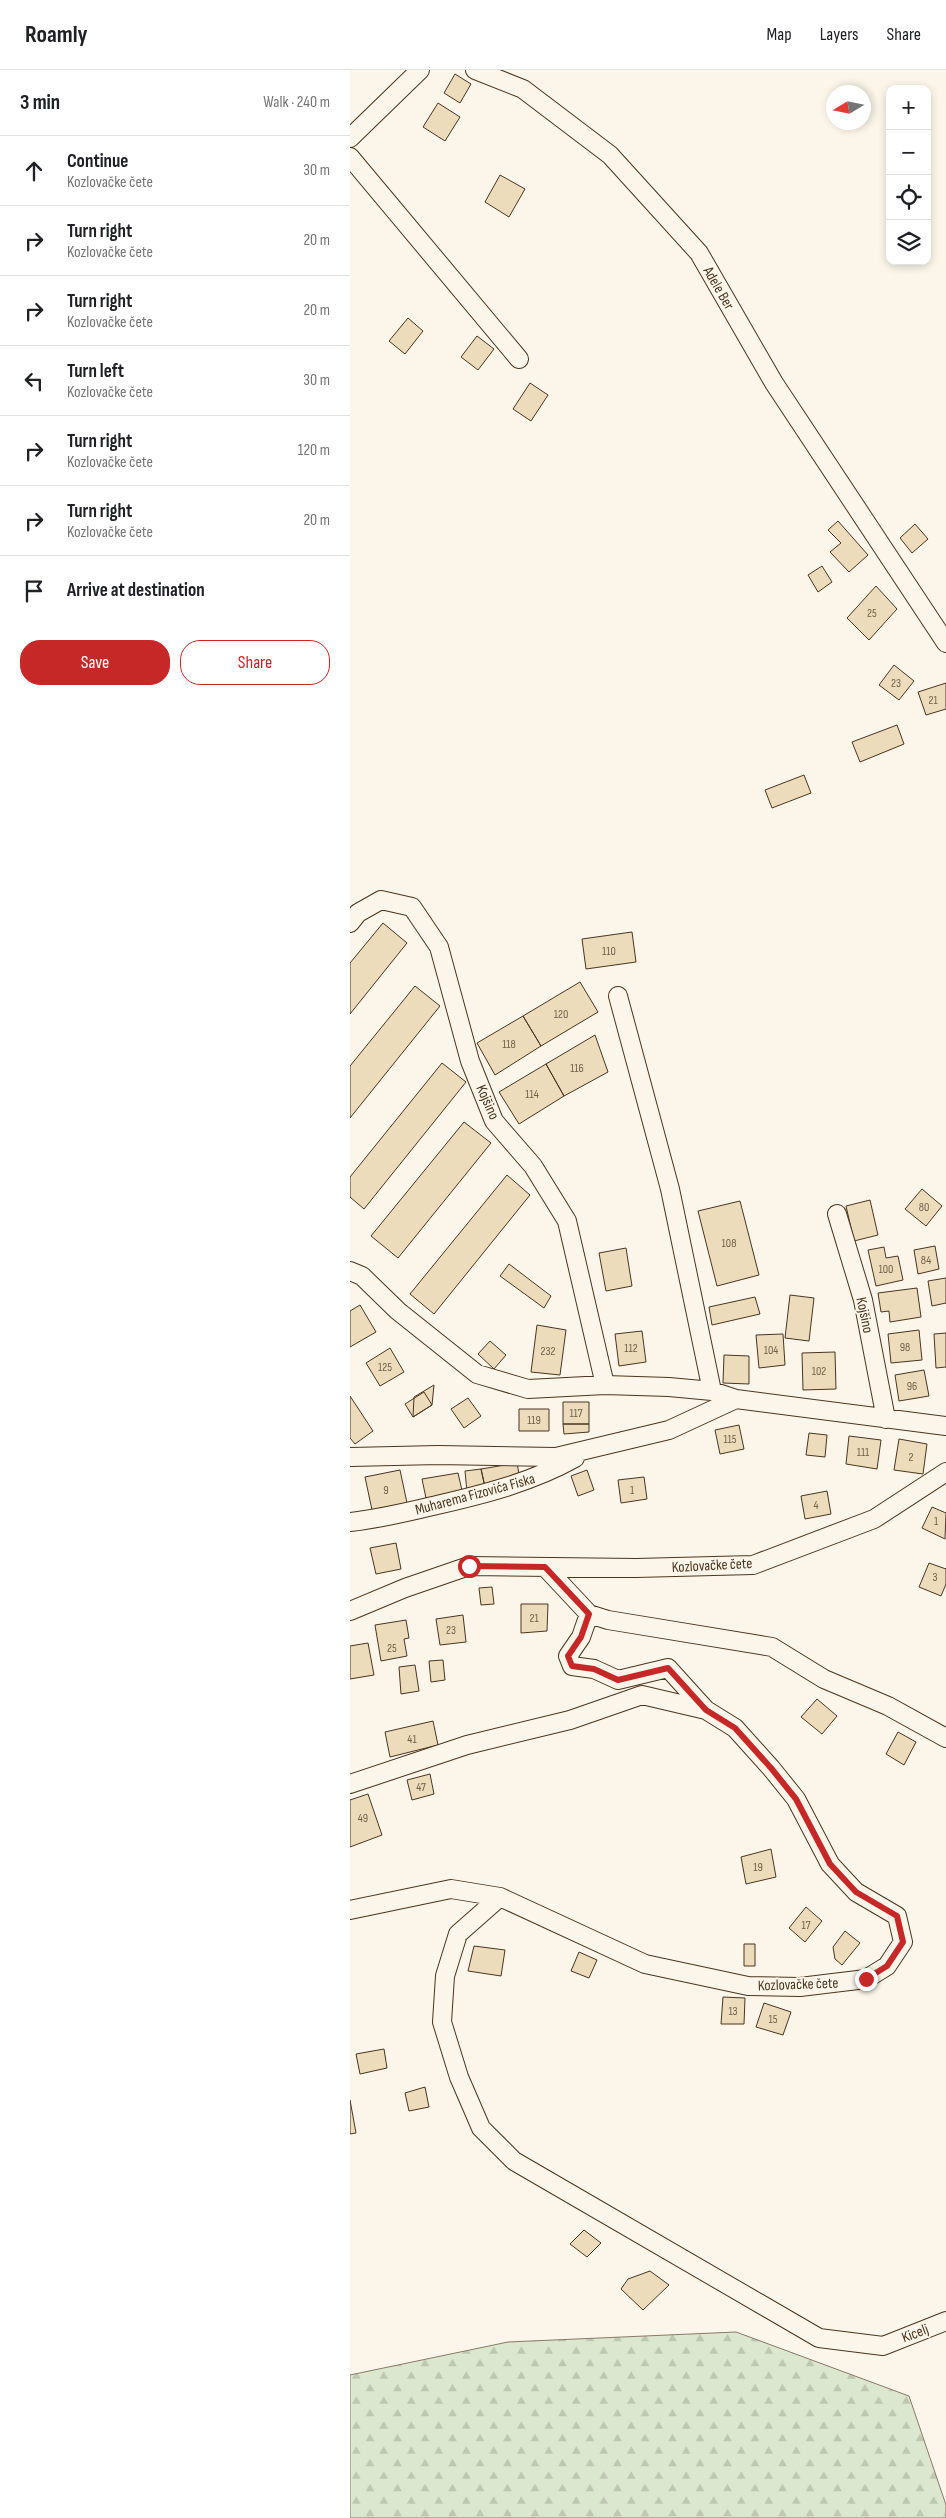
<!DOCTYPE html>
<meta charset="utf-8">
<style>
:root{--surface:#fff;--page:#f6f6f6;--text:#202124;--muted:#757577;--line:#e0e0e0;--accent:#c62828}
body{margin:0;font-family:"Sofia Sans Condensed",sans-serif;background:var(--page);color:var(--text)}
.controls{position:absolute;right:15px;top:15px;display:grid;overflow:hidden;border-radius:10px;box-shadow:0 2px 8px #0003}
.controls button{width:45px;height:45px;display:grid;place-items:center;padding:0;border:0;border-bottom:1px solid var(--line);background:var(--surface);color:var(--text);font:25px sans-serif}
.compass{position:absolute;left:476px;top:15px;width:45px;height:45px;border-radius:50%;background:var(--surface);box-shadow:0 2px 8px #0003;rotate:260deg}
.stop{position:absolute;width:15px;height:15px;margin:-11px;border:4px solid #c62828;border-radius:50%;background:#fff}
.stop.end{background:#c62828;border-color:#fff;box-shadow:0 1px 5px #0008}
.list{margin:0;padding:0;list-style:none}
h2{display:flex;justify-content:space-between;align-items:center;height:65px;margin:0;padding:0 20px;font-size:21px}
h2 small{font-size:16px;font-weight:400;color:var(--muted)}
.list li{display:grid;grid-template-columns:32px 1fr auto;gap:15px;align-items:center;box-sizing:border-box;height:70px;padding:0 20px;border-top:1px solid var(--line)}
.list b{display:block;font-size:19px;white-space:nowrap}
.list p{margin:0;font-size:16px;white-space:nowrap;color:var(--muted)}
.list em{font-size:16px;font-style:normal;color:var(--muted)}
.actions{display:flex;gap:10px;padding:15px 20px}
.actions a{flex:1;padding:11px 0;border:1px solid var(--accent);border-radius:20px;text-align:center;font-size:18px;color:var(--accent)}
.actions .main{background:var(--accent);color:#fff}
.icon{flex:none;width:28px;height:28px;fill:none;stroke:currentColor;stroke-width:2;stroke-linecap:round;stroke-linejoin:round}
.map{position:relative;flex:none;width:596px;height:2448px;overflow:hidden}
header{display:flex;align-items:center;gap:30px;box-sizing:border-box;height:70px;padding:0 25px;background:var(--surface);border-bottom:1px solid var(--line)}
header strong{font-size:24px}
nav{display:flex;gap:28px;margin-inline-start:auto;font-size:18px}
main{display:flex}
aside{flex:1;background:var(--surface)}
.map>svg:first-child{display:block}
.forest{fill:url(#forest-firs);stroke:#887966}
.building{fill:#ecdcbc;stroke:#4a3520}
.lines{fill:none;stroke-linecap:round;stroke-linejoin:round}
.street-casing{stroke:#4a3520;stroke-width:20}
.street{stroke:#fbf6e9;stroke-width:18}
.route{stroke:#c62828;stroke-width:6}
.labels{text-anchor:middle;stroke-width:4;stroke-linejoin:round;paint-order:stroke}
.number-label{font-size:12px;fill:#725f47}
.street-label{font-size:15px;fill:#4a3520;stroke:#fbf6e9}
</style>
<header>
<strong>Roamly</strong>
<nav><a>Map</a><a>Layers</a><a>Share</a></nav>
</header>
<main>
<aside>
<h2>3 min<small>Walk · 240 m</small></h2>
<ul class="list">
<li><svg class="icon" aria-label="ahead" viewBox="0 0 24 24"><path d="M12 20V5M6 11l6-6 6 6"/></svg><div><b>Continue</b><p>Kozlovačke čete</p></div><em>30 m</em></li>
<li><svg class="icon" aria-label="right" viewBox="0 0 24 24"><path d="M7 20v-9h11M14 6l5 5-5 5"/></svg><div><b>Turn right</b><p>Kozlovačke čete</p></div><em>20 m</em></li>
<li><svg class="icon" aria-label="right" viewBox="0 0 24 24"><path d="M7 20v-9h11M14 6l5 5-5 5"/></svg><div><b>Turn right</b><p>Kozlovačke čete</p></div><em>20 m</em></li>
<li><svg class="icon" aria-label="left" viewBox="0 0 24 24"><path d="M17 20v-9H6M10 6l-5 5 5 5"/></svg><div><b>Turn left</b><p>Kozlovačke čete</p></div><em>30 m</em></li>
<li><svg class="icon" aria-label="right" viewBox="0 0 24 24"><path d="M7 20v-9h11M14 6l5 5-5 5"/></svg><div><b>Turn right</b><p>Kozlovačke čete</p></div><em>120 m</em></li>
<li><svg class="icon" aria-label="right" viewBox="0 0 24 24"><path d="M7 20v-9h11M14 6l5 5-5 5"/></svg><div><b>Turn right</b><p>Kozlovačke čete</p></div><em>20 m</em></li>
<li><svg class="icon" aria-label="arrive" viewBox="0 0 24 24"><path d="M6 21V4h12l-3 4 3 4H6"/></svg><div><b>Arrive at destination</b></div></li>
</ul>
<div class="actions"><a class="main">Save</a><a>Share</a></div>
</aside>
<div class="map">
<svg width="596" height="2448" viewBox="0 0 596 2448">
<defs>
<pattern id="forest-firs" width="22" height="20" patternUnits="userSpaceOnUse" patternTransform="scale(1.25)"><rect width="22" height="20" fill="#dce7d0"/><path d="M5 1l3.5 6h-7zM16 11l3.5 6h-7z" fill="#bec7b2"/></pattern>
</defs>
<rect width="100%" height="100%" fill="#fbf6e9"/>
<path class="forest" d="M386,2262L559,2326L596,2435V2448H0V2305L158,2272Z"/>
<path class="building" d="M105,4L121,14L110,33L94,23Z
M88,33L110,47L95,71L73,57Z
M150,105L175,119L159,147L135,132Z
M58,248L73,261L55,284L39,271Z
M127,266L144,279L128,300L111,287Z
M180,313L198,325L181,351L163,339Z
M488,451L518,485L499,502L480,482L491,473L478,460Z
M565,454L578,469L562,483L550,468Z
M472,496L482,512L468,522L458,505Z
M526,516L547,539L519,570L497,548Z
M544,595L564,611L549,630L529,615Z
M596,613V639L576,645L568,622Z
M547,655L554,674L510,692L502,672Z
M454,705L461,723L422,738L415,720Z
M33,853L57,873L0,944V893Z
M282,862L286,892L236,899L232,869Z
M230,912L248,942L191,976L173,946Z
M65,916L90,936L0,1048V996Z
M173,946L191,976L145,1005L127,973Z
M245,965L258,1002L214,1026L196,994Z
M92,993L116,1012L14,1139L0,1127V1107Z
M196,994L214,1026L169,1054L149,1022Z
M114,1052L141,1073L48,1188L21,1166Z
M157,1105L180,1125L84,1244L60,1224Z
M572,1119L592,1136L576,1156L555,1139Z
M520,1130L528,1165L504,1171L496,1136Z
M390,1131L409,1205L367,1216L348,1141Z
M585,1176L589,1199L568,1204L564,1180Z
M534,1177L536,1188L548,1186L553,1210L526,1216L518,1180Z
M276,1178L282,1216L256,1221L249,1183Z
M159,1194L201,1226L194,1238L150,1206Z
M596,1208V1233L582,1236L578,1211Z
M567,1218L571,1247L540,1252L539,1241L531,1242L528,1223Z
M440,1225L464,1228L459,1271L435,1268Z
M405,1227L410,1244L362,1255L359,1237Z
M10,1235L26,1262L0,1277V1241Z
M187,1255L216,1260L210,1305L181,1302Z
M569,1260L572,1290L541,1293L538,1264Z
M292,1261L296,1292L269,1296L265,1264Z
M596,1263V1297L586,1298L584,1264Z
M433,1264L435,1295L409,1298L406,1265Z
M140,1271L156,1285L144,1299L128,1284Z
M40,1278L54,1302L30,1316L16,1293Z
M485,1282L486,1319L453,1320L452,1283Z
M374,1285L399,1286V1314L373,1313Z
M574,1300L579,1326L549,1331L545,1305Z
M84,1315L82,1335L63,1347L64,1327Z
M74,1322L82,1335L63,1347L55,1334Z
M0,1326L23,1361L5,1374L0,1368Z
M118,1328L131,1346L114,1358L101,1339Z
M213,1332H239V1354H213Z
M169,1339H199V1361H169Z
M213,1354H239V1362L214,1364Z
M389,1355L394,1379L370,1384L365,1360Z
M459,1363L477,1365L475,1387L456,1385Z
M499,1366L531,1370L527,1399L496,1394Z
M549,1369L577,1374L573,1404L544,1400Z
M167,1393L169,1404L135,1417L131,1399Z
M131,1399L135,1417L117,1422L115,1401Z
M50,1400L57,1433L22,1440L15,1407Z
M237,1400L244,1420L228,1426L221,1406Z
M108,1403L113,1425L77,1433L72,1409Z
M294,1407L297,1429L271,1433L268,1410Z
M477,1421L481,1444L455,1449L451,1426Z
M582,1437L596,1443L595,1469L572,1458Z
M46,1473L51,1499L26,1504L20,1478Z
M579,1493L596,1499V1514L591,1526L569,1517Z
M142,1517L144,1534L131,1535L129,1518Z
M171,1534H198L197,1561L171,1563Z
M113,1545L116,1572L90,1575L86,1549Z
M56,1550L59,1568L54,1569L57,1586L31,1591L25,1555Z
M18,1573L24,1605L0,1609V1576Z
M93,1590L95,1610L81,1612L79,1591Z
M65,1595L69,1621L51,1624L49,1597Z
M467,1629L487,1646L472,1664L451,1647Z
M83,1651L88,1675L40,1687L35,1662Z
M548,1662L566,1672L554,1695L536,1684Z
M80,1704L84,1724L62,1730L57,1710Z
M18,1724L32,1765L0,1777V1730Z
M421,1779L426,1807L396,1814L391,1787Z
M456,1837L472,1851L455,1872L439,1858Z
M495,1861L510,1873L492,1895L485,1889L483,1877Z
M394,1874H405V1896H394Z
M124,1876L155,1880L151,1906L118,1901Z
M229,1882L247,1890L239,1908L221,1901Z
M373,1927L395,1928L394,1954H371Z
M414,1933L441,1942L433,1965L406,1957Z
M34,1979L37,1998L10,2004L6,1984Z
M75,2017L79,2037L59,2041L55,2023Z
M0,2030L6,2063L0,2064Z
M234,2160L251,2173L237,2187L220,2174Z
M300,2201L319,2215L293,2240L271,2219L278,2209Z"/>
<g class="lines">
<defs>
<path id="street" d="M125,0L173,19L260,85L349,183L424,313L596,573
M0,68L70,0
M0,87L169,289
M0,853L8,843L31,830L62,837L89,877L120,991L144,1051L183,1096L217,1151L255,1315
M268,926L320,1119L362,1321
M487,1144L513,1230L536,1349
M0,1201L12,1206L48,1241L127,1304L178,1319L255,1315L319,1317L362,1321L386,1329L596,1356
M0,1387L88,1385L206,1387L319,1360L386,1329
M0,1452C30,1449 58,1442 87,1435C135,1424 182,1412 225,1388
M0,1541L55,1518L119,1496L286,1498L403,1495L524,1449L596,1402
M239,1544L258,1550L422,1577L474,1609L538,1636L596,1668
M0,1714L117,1675L220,1650L292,1625L356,1640L318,1598L268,1610L244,1599L222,1596L218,1586L231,1567L239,1544L195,1497
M150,1827L108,1864L95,1906L92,1952L109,2007L131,2058L164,2091L469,2268L533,2276L596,2251
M0,1840L101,1819L150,1827L295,1894L398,1916L450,1917L516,1909L537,1896L553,1872L547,1846L506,1822L480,1794L446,1729L421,1698L385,1658L356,1640"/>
</defs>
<use href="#street" class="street-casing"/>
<use href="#street" class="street"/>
</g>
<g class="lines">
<path class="route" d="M119,1496L195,1497L239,1544L231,1567L218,1586L222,1596L244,1599L268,1610L318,1598L356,1640L385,1658L421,1698L446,1729L480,1794L506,1822L547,1846L553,1872L537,1896L516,1909"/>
</g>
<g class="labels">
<g class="number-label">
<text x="522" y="547">25</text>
<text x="546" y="617">23</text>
<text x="583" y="634">21</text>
<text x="259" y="885">110</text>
<text x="211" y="948">120</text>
<text x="159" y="978">118</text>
<text x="227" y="1002">116</text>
<text x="182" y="1028">114</text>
<text x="574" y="1141">80</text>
<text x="379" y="1177">108</text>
<text x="576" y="1194">84</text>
<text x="536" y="1203">100</text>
<text x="555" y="1281">98</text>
<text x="281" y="1282">112</text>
<text x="421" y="1284">104</text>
<text x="198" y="1285">232</text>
<text x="35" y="1301">125</text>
<text x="469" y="1305">102</text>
<text x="562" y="1320">96</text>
<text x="226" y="1347">117</text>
<text x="184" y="1354">119</text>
<text x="380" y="1373">115</text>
<text x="513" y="1386">111</text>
<text x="561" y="1391">2</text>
<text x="36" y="1424">9</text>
<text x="282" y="1424">1</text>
<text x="466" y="1439">4</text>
<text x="586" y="1455">1</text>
<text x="585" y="1511">3</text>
<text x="184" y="1552">21</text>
<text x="101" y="1564">23</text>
<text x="42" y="1582">25</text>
<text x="62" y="1673">41</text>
<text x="71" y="1721">47</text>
<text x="13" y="1752">49</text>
<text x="408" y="1801">19</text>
<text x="456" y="1859">17</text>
<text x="383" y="1945">13</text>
<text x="423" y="1953">15</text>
</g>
<g class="street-label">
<text transform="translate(369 218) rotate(60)" y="5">Adele Ber</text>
<text transform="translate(138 1032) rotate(66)" y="5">Kojšino</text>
<text transform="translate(515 1245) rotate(78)" y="5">Kojšino</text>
<text transform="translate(125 1424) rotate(-15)" y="5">Muharema Fizovića Fiska</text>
<text transform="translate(362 1495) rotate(-3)" y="5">Kozlovačke čete</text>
<text transform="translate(448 1914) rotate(-2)" y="5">Kozlovačke čete</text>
<text transform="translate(565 2263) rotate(-21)" y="5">Kicelj</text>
</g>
</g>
</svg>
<div class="controls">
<button>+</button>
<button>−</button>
<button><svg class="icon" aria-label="locate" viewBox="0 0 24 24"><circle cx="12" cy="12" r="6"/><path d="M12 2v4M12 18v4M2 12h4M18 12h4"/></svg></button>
<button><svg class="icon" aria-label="layers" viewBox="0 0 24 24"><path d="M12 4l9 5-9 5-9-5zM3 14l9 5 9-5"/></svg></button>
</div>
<svg class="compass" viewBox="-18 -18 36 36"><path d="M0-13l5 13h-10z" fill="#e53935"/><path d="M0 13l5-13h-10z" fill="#757577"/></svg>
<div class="stop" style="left:119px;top:1496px"></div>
<div class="stop end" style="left:516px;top:1909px"></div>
</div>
</main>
